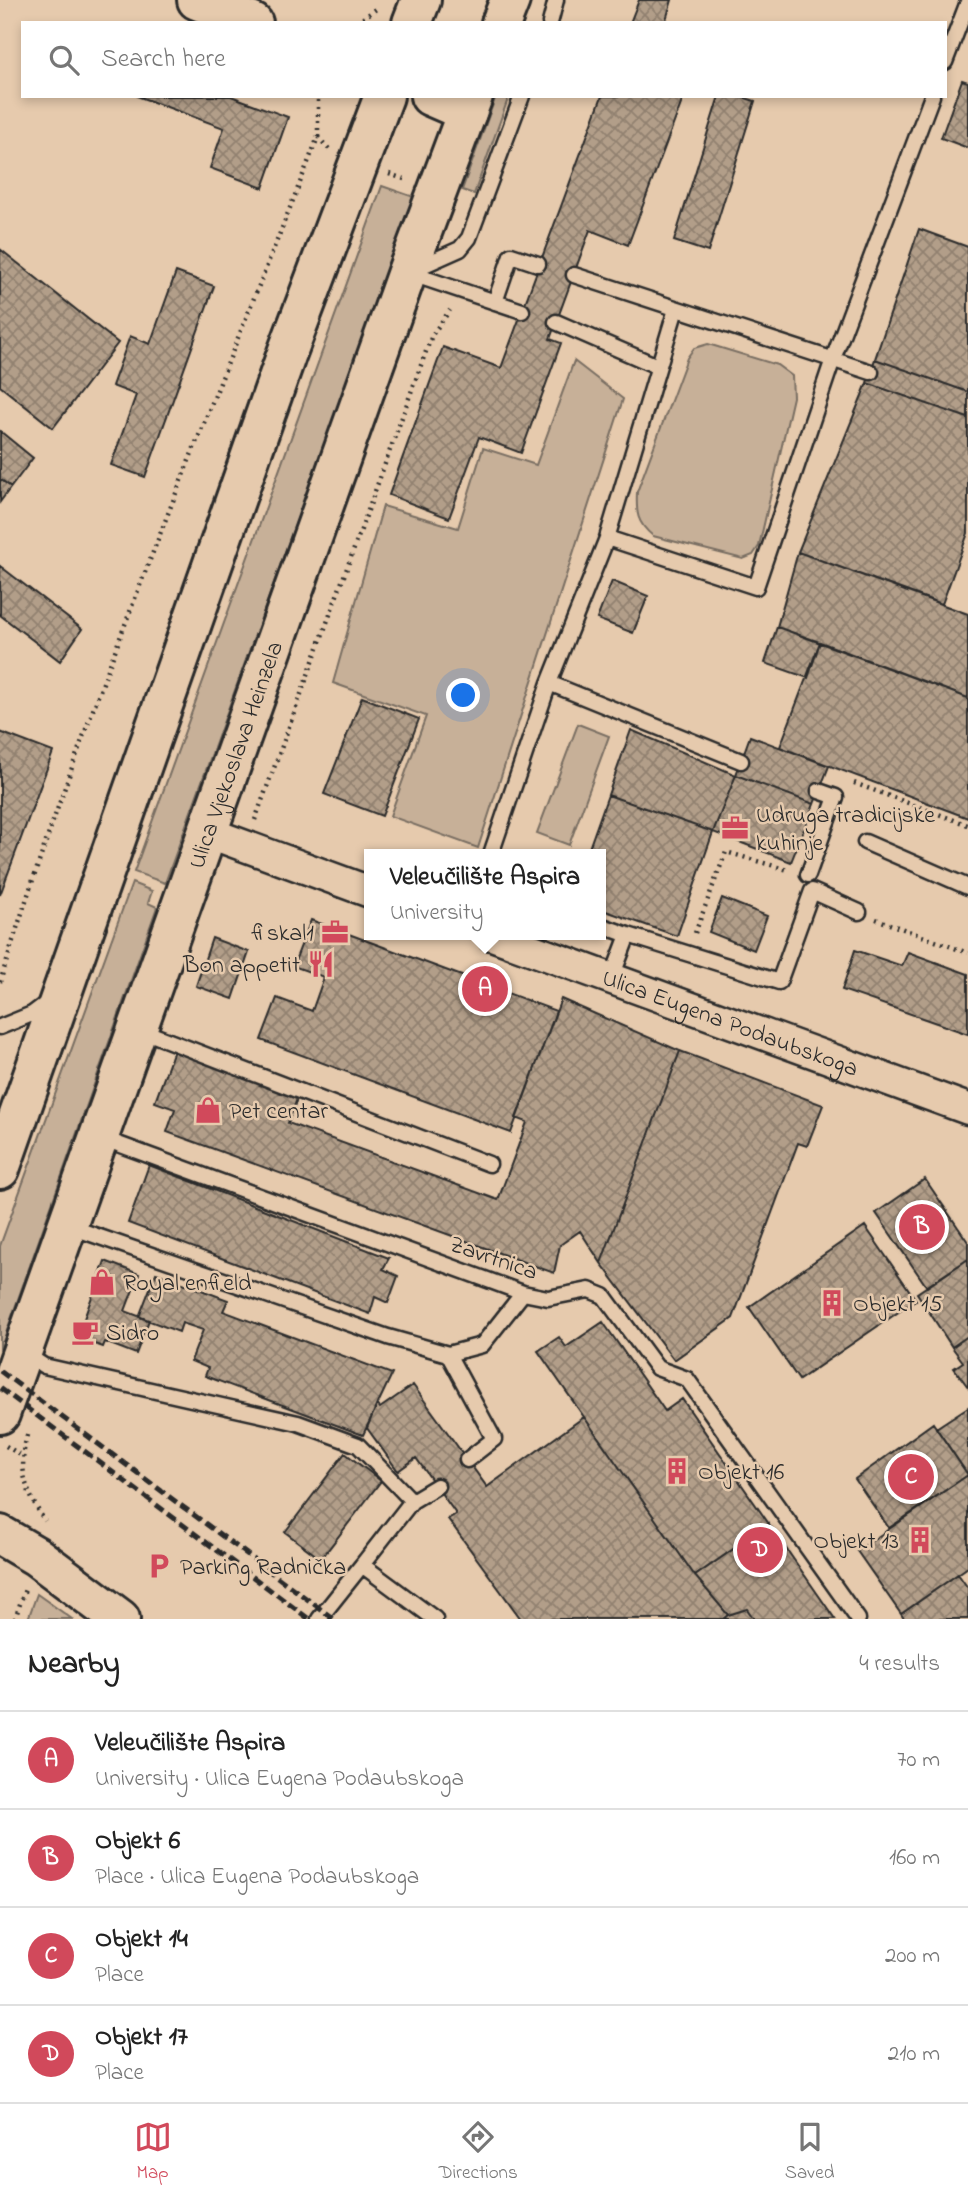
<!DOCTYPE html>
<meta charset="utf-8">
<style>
:root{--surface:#fff;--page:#f2f2f2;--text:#222;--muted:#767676;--line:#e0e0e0;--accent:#d1495b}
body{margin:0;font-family:"Indie Flower",sans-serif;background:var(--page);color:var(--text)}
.you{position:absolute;left:464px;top:696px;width:24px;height:24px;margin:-18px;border:5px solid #fff;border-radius:50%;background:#1a73e8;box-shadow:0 0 0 10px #1a73e833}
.badge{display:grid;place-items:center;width:46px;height:46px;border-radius:50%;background:var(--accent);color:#fff;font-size:23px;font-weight:700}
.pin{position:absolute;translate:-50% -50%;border:4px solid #fff;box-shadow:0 2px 7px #0006}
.popup{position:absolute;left:364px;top:849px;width:242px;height:91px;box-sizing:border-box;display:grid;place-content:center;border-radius:0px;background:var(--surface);filter:drop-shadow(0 2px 5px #0005);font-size:23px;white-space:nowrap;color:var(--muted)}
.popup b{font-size:26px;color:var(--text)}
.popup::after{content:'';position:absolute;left:50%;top:100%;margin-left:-14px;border:14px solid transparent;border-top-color:var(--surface)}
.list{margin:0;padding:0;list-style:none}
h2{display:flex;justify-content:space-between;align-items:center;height:91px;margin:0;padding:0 28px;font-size:30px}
h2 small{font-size:23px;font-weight:400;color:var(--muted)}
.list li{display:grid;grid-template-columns:46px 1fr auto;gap:21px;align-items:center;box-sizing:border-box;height:98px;padding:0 28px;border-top:2px solid var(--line)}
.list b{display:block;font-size:26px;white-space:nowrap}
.list p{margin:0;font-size:23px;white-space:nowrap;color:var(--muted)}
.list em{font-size:23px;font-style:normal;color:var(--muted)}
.icon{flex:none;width:38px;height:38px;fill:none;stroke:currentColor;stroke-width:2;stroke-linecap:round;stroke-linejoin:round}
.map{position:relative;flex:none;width:968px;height:1619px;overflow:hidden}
.search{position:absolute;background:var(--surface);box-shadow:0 4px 10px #0003;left:21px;right:21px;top:21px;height:77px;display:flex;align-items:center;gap:18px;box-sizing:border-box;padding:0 24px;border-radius:0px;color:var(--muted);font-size:26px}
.sheet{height:483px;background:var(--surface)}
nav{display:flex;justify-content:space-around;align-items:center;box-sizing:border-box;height:98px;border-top:2px solid var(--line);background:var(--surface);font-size:19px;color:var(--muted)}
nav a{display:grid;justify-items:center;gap:4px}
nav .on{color:var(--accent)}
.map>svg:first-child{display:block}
.green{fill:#c7b098;stroke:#796e62;stroke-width:2}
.building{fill:url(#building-cross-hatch);stroke:#2b2b2b;stroke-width:2}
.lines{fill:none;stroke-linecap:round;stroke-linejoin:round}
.lane-casing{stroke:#2b2b2b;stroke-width:19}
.street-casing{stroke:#2b2b2b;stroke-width:35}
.secondary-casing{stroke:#2b2b2b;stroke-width:44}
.path{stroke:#2b2b2b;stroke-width:4.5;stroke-dasharray:2 5;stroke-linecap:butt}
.lane{stroke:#e6caad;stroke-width:14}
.street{stroke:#e6caad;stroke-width:30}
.secondary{stroke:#e6caad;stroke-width:38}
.rail{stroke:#2b2b2b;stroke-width:5;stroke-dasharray:10 5;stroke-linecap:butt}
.labels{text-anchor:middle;stroke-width:5;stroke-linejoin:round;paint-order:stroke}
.street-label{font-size:24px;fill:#2b2b2b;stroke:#e6caad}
.poi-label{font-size:24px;fill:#2b2b2b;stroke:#e6caad;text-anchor:start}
</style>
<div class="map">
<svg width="968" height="1619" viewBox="0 0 968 1619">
<defs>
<pattern id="building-cross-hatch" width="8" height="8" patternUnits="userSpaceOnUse" patternTransform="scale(1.75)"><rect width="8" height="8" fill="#b29e89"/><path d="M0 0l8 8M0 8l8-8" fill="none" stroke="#918170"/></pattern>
</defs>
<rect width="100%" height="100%" fill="#e6caad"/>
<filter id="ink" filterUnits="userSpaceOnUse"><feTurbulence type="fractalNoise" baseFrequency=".0143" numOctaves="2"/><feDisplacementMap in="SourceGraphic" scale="14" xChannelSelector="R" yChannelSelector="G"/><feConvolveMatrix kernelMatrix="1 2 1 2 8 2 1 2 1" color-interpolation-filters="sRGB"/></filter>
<g filter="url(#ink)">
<path class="green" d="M496,96H509L474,194L462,190Z
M382,186L414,197L165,883L134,872Z
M708,344L777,365L792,376L793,397L759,546L753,555L743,559L653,536C637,523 636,513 637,492L687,358L694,348Z
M574,361L623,399L478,848L390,816L426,716L333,683L383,506L458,528L483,448L536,465Z
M578,724L609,736L569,845L537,833Z
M132,883L152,891L148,903L157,907L0,1350V1246Z
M37,1594L72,1619H28Z"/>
<path class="building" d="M639,0H672L665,23H630Z
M962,80L968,82V148L941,138Z
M137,96H231L288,117L263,188L210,168L224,128Z
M602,96H684L628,245L590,230L550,339L561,343L521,453L479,437L449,518L389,495L443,347L501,368Z
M719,96H739L755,101L708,252L674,241Z
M919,229L968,247V392L875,359Z
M0,249L118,343L53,428L0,386Z
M176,272L214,286L145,477L111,465L136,395L112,386L130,336L150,344Z
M875,359L968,392V418L867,383Z
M867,383L968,418V533L942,604L798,552Z
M0,431L33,458L11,487L0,479Z
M0,479L11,487L0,502Z
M798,552L968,614V698L777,627Z
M0,566L82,629L60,661L0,615Z
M612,581L648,596L633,633L597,619Z
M777,627L820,642L808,678L765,663Z
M820,642L968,698V818L780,747Z
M362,697L419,719L382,816L324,794Z
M631,730L736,775L713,832L608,795Z
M0,732L53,752L0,895Z
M750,736L829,766L814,804L736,775Z
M736,775L814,804L791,862L713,832Z
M608,795L713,832L677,936L600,909V854H587Z
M722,898L767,916L754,950L709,932Z
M311,920L556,1011L511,1133L261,1040L277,998L312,1011L324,977L293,966Z
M212,938L249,952L233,999L196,986Z
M855,950L902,966L908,952L968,974V1034L842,990Z
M561,999L680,1051L601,1263L580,1231L560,1245L554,1273L167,1132L175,1109L155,1102L174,1050L298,1096L288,1123L498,1200L527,1122L516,1118Z
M680,1051L823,1105L807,1146L798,1143L733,1318L674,1360L601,1263Z
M149,1165L389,1258L383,1269L398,1276L388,1303L375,1297L370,1314L128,1223Z
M925,1179L968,1242V1259L927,1287L876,1213Z
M865,1226L916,1300L799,1380L749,1307Z
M968,1259V1336L952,1347L917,1293Z
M105,1261L139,1274L125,1311L149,1320L136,1354L105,1342L103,1347L77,1338Z
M156,1273L228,1300L223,1311L392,1374L363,1435L205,1376L208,1368L191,1361L203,1330L182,1323L179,1332L139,1317Z
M603,1322L665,1411L682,1399L769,1524L695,1576L538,1351L559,1337L566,1347Z
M968,1336V1387L954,1368L963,1362L952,1347Z
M413,1385L487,1487L584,1417L695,1576L728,1615L723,1619H521L448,1519L456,1514L416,1458L398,1471L367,1428L377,1404L380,1408Z
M968,1407V1475L936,1428Z
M933,1423L968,1475L889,1528L855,1479Z
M345,1453L381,1481L321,1559L285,1532Z
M968,1475V1567L901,1614L857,1551Z
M769,1524L835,1619H754L747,1609L728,1615L695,1576Z
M958,1574L968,1588V1619H904L901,1614Z
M747,1609L754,1619H723L728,1615Z"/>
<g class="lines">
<defs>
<path id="lane" d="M550,23L556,0
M945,62L968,2
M415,269L460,249L469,238L522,96
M409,273L522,311
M574,275L871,372
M495,302L511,255L538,264
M556,322L657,366
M607,538L756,587L833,359L932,96
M549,683L741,761
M865,842L968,887
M491,854L549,683L607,538L676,309
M808,875L836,797L819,791
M600,925L628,935
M612,977L628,935L779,982L812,891L859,912
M0,1027L32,1014L48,1002
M138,1029L489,1164
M99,1137L523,1293L548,1298L589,1290L604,1296L657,1368L687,1379L858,1619
M68,1226L388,1337L448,1354L482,1345L523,1293
M24,1353L44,1366L298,1423L358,1445L412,1501
M448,1354L494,1439L467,1460
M319,1619L362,1565
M435,1619L362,1565L412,1501L437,1486"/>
<g id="street">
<path d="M207,832L370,892"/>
<path id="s1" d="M492,935L968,1109"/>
</g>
<g id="secondary">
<path d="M197,0L253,23"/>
<path d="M412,23L421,0"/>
<path d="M501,23L510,0"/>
<path d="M430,96L467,112"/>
<path d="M0,1169L287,353L384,96"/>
<path id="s2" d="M0,1414L407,272L473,96"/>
<path d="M0,1535L36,1556L120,1619"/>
</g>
</defs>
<use href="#lane" class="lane-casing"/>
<use href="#street" class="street-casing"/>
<use href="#secondary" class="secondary-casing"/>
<path class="path" d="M343,23H356L379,7
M318,137L329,149
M389,174L407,180
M854,783L968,825
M255,820L432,335L450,310
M876,919L968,953
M695,933L726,852L788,870
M0,982C89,695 208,417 318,137V96
M27,1435C18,1471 25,1490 45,1521
M6,1446L22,1456
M15,1619L25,1589"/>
<use href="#lane" class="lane"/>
<use href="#street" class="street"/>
<use href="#secondary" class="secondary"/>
<path class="rail" d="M0,1371L334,1619
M0,1388L309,1619"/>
</g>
</g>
<defs>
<symbol id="office-bare" viewBox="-9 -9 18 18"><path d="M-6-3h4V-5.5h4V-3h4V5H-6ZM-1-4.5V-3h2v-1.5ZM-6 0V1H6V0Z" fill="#d1495b" stroke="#e6caad" stroke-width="2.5" paint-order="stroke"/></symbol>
<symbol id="restaurant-bare" viewBox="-9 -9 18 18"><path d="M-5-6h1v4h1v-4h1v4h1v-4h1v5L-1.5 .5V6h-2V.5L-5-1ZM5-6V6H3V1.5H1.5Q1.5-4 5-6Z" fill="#d1495b" stroke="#e6caad" stroke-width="2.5" paint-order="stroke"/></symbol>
<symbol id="shop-bare" viewBox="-9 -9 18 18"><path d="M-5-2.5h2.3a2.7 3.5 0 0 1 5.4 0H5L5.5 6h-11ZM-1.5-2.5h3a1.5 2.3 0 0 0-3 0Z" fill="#d1495b" stroke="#e6caad" stroke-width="2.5" paint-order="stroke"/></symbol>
<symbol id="building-bare" viewBox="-9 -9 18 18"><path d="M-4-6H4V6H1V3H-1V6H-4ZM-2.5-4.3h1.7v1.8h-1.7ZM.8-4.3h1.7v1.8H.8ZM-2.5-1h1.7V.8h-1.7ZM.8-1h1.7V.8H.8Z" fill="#d1495b" stroke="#e6caad" stroke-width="2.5" paint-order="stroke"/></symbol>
<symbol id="cafe-bare" viewBox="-9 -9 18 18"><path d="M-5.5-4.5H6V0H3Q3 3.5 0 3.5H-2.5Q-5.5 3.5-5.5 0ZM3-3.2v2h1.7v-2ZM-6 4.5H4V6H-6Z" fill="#d1495b" stroke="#e6caad" stroke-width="2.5" paint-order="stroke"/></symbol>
<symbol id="parking-bare" viewBox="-9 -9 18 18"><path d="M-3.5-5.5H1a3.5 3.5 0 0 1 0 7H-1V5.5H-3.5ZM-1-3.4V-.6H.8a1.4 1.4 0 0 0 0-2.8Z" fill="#d1495b" stroke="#e6caad" stroke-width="2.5" paint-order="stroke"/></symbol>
</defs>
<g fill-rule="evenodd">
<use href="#office-bare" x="716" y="809" width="38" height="38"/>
<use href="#office-bare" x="316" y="913" width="38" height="38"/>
<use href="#restaurant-bare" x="302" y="945" width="38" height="38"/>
<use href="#shop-bare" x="189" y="1091" width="38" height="38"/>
<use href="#shop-bare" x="83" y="1263" width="38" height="38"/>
<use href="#building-bare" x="813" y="1284" width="38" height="38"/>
<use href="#cafe-bare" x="66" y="1313" width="38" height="38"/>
<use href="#building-bare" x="658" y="1452" width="38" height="38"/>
<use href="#building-bare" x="901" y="1521" width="38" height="38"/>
<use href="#parking-bare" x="140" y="1547" width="38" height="38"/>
</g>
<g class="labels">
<g class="street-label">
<text dy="8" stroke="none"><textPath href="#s2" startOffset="700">Ulica Vjekoslava Heinzela</textPath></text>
<text dy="8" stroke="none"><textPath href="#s1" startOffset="254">Ulica Eugena Podaubskoga</textPath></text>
<text transform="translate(494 1257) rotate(19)" y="8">Zavrtnica</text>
</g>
<g class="poi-label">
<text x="756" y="822">Udruga tradicijske<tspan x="756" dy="28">kuhinje</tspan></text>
<text x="314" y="940" text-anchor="end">fiskal1</text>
<text x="300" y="972" text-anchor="end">Bon appetit</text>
<text x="229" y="1118">Pet centar</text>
<text x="123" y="1290">Royal enfield</text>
<text x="853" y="1311">Objekt 15</text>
<text x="106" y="1340">Sidro</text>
<text x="698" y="1479">Objekt 16</text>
<text x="899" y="1548" text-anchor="end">Objekt 13</text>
<text x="180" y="1574">Parking Radnička</text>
</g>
</g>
</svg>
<div class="you"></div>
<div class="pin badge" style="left:485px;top:989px">A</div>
<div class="popup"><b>Veleučilište Aspira</b>University</div>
<div class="pin badge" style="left:922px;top:1227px">B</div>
<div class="pin badge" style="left:911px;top:1477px">C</div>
<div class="pin badge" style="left:760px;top:1550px">D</div>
<div class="search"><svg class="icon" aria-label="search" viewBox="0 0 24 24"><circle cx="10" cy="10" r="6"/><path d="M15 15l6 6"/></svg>Search here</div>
</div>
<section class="sheet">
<h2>Nearby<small>4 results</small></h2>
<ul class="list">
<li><span class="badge">A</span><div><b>Veleučilište Aspira</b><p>University · Ulica Eugena Podaubskoga</p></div><em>70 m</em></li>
<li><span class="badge">B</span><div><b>Objekt 6</b><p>Place · Ulica Eugena Podaubskoga</p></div><em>160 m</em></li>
<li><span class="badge">C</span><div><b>Objekt 14</b><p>Place</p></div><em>200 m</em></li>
<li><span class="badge">D</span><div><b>Objekt 17</b><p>Place</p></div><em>210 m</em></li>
</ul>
</section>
<nav>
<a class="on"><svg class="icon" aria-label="map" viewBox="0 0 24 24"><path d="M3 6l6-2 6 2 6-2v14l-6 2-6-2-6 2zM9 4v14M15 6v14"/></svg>Map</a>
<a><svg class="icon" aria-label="directions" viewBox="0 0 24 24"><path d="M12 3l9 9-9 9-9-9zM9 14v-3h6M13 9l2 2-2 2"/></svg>Directions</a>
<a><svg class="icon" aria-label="saved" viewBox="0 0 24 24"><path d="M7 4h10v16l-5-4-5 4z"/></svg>Saved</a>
</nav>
